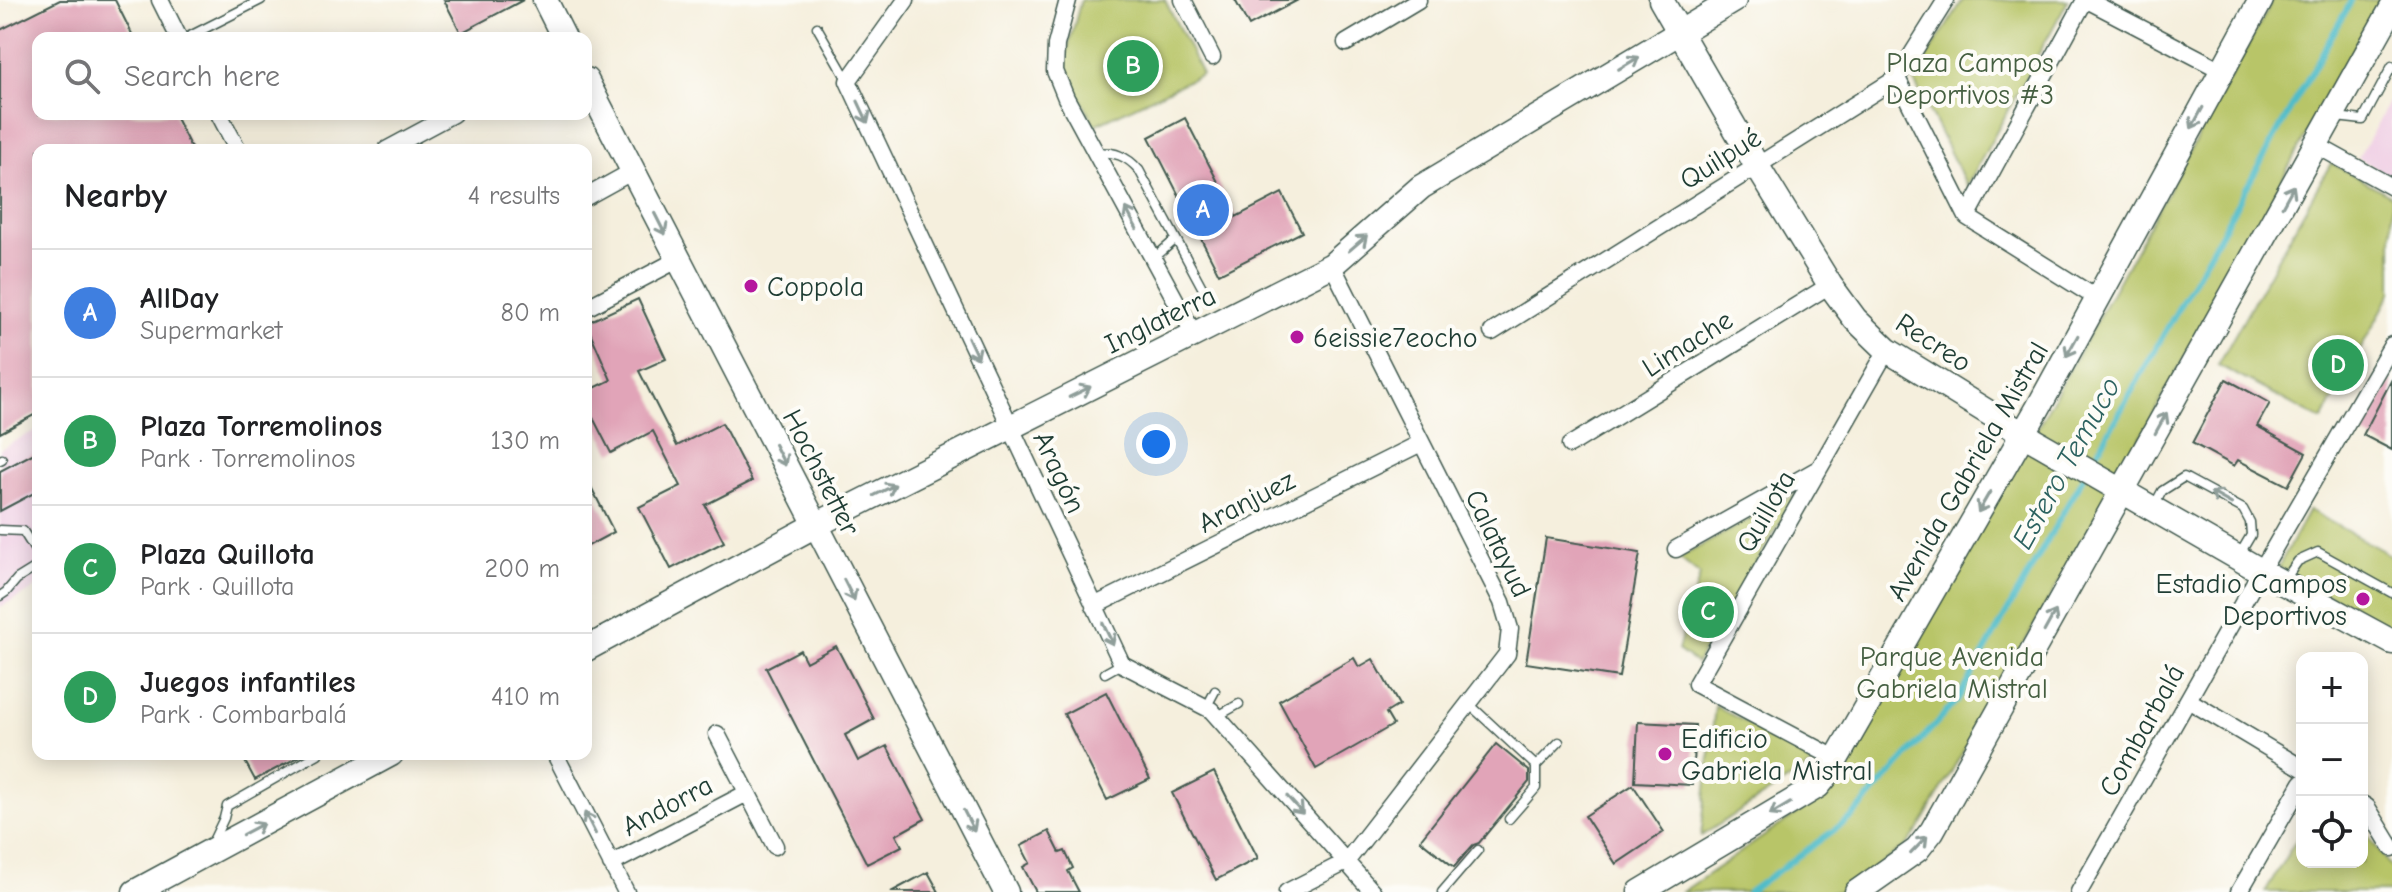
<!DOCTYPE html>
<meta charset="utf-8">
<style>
:root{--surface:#fff;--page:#f2f2f2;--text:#202124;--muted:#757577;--line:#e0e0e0;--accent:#111827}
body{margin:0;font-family:"Comic Neue",sans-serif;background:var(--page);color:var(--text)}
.controls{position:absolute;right:24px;bottom:24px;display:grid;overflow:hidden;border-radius:16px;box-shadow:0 4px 20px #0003}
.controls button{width:72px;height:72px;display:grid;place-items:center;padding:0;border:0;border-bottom:2px solid var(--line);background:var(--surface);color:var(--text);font:40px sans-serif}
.you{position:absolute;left:1156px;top:444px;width:28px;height:28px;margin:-20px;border:6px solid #fff;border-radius:50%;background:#1a73e8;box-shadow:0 0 0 12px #1a73e833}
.badge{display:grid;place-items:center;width:52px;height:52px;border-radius:50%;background:var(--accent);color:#fff;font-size:26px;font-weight:700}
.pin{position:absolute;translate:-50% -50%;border:4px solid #fff;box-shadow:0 2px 8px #0006}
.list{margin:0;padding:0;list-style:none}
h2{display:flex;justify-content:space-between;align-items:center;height:104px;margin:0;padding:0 32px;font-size:34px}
h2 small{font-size:26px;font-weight:400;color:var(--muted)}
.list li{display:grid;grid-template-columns:52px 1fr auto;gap:24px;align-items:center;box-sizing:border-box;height:128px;padding:0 32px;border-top:2px solid var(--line)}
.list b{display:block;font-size:30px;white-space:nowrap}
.list p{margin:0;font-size:26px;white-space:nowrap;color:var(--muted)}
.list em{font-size:26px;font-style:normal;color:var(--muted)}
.icon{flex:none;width:44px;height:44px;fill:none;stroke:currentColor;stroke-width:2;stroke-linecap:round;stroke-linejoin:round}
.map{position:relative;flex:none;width:2392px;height:892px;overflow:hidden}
.search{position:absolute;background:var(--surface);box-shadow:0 4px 20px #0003;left:32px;top:32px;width:560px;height:88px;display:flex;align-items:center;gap:20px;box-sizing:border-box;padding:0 28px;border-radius:16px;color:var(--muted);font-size:30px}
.panel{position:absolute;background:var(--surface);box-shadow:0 4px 20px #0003;left:32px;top:144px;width:560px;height:616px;border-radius:16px}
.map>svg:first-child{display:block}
.built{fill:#f0d0e5}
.green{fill:#b8c567;stroke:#6c814e;stroke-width:2}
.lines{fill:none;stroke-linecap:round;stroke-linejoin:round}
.stream{stroke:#4fbcc9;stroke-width:6}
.building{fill:#e1a4b8}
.lane-casing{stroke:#3f584d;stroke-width:11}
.street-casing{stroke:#3f584d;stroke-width:19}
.secondary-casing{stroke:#3f584d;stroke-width:27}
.lane{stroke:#fff;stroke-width:8}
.street{stroke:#fff;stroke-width:16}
.secondary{stroke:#fff;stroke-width:24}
.oneway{stroke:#8f9e9a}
.poi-dot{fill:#b5179e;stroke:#fdfcf7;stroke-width:3}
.labels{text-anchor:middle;stroke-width:8;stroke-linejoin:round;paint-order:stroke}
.park-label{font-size:28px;fill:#455f41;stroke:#fdfcf7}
.street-label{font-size:28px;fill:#1f3d34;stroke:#fdfcf7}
.poi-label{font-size:28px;fill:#1f3d34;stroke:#fdfcf7;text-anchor:start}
.water-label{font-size:30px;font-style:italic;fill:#2d6361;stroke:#fdfcf7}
</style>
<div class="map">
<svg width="2392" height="892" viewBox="0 0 2392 892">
<rect width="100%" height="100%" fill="#fdfcf7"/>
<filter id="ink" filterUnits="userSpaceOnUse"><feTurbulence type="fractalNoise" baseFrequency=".0125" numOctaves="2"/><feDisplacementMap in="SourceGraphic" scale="16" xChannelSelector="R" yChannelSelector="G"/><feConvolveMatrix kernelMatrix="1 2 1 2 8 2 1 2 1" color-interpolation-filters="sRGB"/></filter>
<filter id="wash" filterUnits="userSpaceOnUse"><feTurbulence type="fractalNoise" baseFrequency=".006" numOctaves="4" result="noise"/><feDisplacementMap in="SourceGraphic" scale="32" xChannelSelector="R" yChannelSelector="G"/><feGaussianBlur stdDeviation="1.8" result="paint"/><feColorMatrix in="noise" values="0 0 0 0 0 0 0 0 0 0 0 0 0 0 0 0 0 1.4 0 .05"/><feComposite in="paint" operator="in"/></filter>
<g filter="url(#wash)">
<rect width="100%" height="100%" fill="#f5efdd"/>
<path class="built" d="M2392,97V177L2358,158Z
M38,429V587L0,607V449Z"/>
<path class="green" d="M1081,0H1165L1202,74L1095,125L1068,75L1065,59Z
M1963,0H2068L1967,186L1913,79Z
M2273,0H2380L2133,451L1919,829L1906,846L1841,892H1682L1826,794L2028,445Z
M2331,163L2392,196V291L2322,420L2218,365Z
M1798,493L1696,663L1678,650L1700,575L1679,558Z
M2309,510L2392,556V631L2278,567Z
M1715,706L1818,761L1701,836Z
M2362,827L2392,869V892H2265L2302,830V862H2362Z"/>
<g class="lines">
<path class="stream" d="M2089,467L2352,0
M1749,892L1852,817L1958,699L2083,477"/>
</g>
<g id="blocks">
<path class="building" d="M60,0H115L134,38H38V114H174L192,150H38V413L0,433V30Z
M444,0H523L461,33Z
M1235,0H1298L1249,26Z
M1185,118L1236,217L1282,193L1302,232L1219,274L1149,137Z
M638,299L666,359L639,371L677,446L722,423L752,481L705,505L724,542L671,569L639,507L681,486L653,431L611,453L586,404V392L611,380L586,323Z
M2226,379L2270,403L2257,426L2306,453L2288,486L2238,460L2234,466L2192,443Z
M2392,379V450L2363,435Z
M38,451V491L0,511V471Z
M586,477L614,532L586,547Z
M1546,538L1640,553L1619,677L1526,663Z
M836,646L874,719L845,735L858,761L887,746L925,819L896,835L902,846L867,864L766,668L800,650L806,662Z
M1354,658L1359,667L1373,659L1399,705L1386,713L1393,725L1316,769L1279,701Z
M1106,692L1150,779L1107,800L1064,714Z
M1638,722L1695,725L1692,785L1635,782Z
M1496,744L1529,771V782L1479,843L1473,845L1454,867L1420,840Z
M241,754H304L255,780Z
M1214,772L1258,858L1216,880L1172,793Z
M1633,785L1664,832L1616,864L1585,816Z
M1049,831L1060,853L1065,851L1073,868L1068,871L1079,892H1036L1023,867L1030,863L1021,846Z
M928,872L939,892H891Z"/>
</g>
</g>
<g filter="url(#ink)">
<use href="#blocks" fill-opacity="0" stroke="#3f584d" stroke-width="2"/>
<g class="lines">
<defs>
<path id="lane" d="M817,27L848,81
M186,38L261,0
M2336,117L2363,120L2392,66
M1096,153C1114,151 1127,156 1139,170L1203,289
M1153,259L1176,239
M0,460L2,459
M2154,506L2162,491L2184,477L2243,509L2250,522L2251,535L2238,557
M0,530L23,531L38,555
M2284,581L2298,561L2318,552L2392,593
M0,596L6,592L17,579L38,566
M1105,673L1121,664
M1468,703L1536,766
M1206,708L1215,691
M1216,717L1239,704
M1509,819L1536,788V766L1559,742
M213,841L224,818L227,806L318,754
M1442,892L1478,850"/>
<path id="street" d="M160,0L179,38
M906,0L848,81L1122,664L1211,710L1373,892
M1068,0L1056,45L1055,71L1066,98L1195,336
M1183,0L1212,57
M2087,0L2223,71
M1346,43L1418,0
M1897,78L1967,217L2098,299
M219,114L238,150
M2316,145L2392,187
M386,150L453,114
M586,197L633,171
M1967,217L2085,0
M586,308L679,259
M1492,332L1897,78L1946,0
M1570,445L1830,285
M1676,549L1818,469
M1094,606L1421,443
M2188,700L2302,768
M717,734L775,846
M555,754L626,892
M1837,759L1696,684L1887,350
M2362,804L2367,807L2392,848
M611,864L747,793
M1287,892L1346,862L1507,654L1510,629L1502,602L1332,265
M2079,892L2261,571L2392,345
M2239,892L2302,783"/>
<path id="secondary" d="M545,0L564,38
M1661,0L1757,166L1830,285L1855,319L1887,350L2023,434L2261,571L2392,642
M586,80L1006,892
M586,649L816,525L1332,265L1421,187L1734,0
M135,892L391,754
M1640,892L1818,786L1827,775L2038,408L2261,0
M1857,892L1917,850L1932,831L2392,8"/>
</defs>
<use href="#lane" class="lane-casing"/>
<use href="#street" class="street-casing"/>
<use href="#secondary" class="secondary-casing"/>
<use href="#lane" class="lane"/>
<use href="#street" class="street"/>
<use href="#secondary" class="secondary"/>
</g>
<defs><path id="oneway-shaft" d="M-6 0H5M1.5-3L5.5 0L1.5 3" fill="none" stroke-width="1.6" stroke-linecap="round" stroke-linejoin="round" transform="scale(2)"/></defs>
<g class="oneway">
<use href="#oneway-shaft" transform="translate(1629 63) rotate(-31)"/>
<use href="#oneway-shaft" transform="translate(863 112) rotate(65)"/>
<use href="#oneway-shaft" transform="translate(2197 118) rotate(119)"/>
<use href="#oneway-shaft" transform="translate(2288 196) rotate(-61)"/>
<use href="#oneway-shaft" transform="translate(1131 218) rotate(-118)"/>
<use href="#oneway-shaft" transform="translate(660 224) rotate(63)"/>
<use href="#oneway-shaft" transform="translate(1358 243) rotate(-41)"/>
<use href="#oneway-shaft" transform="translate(2072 346) rotate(119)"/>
<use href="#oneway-shaft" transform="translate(973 348) rotate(65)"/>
<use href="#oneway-shaft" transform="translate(1080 392) rotate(-26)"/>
<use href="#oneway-shaft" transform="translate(2161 423) rotate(-61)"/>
<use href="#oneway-shaft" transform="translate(780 455) rotate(63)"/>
<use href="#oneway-shaft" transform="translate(885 490) rotate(-27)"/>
<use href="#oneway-shaft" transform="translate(2221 498) rotate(-151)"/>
<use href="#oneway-shaft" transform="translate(1984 502) rotate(120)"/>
<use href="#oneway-shaft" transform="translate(849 590) rotate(63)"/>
<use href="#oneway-shaft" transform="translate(2050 621) rotate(-61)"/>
<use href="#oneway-shaft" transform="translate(1108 634) rotate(64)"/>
<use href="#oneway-shaft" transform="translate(1295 805) rotate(48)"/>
<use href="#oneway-shaft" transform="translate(1780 809) rotate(149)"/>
<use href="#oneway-shaft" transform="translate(969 821) rotate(63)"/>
<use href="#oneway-shaft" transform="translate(590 823) rotate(-117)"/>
<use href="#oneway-shaft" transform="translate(253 829) rotate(-28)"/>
<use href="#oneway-shaft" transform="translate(1919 845) rotate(-46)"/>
</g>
</g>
<g class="poi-dot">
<circle cx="751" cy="286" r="8"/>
<circle cx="1297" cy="337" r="8"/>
<circle cx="2363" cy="599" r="8"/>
<circle cx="1665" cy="754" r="8"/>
</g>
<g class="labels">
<g class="park-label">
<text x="1970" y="72">Plaza Campos<tspan x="1970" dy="32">Deportivos #3</tspan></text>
<text x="1952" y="666">Parque Avenida<tspan x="1952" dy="32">Gabriela Mistral</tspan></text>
</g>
<g class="street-label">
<text transform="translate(1720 158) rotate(-32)" y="10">Quilpué</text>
<text transform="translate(1160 319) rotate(-26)" y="10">Inglaterra</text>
<text transform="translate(1934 342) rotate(33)" y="10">Recreo</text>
<text transform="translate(1687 343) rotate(-32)" y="10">Limache</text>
<text transform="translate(1967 471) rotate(-60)" y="10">Avenida Gabriela Mistral</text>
<text transform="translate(822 472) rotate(63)" y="10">Hochstetter</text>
<text transform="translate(1060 472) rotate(65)" y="10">Aragón</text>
<text transform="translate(1246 501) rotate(-27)" y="10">Aranjuez</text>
<text transform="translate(1765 511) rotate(-60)" y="10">Quillota</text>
<text transform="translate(1499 543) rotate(64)" y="10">Calatayud</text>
<text transform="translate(2141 730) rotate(-61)" y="10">Combarbalá</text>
<text transform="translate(667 805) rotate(-28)" y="10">Andorra</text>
</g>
<g class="poi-label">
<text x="767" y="296">Coppola</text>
<text x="1313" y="347">6eissie7eocho</text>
<text x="2347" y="593" text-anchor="end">Estadio Campos<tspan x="2347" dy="32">Deportivos</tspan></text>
<text x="1681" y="748">Edificio<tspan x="1681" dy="32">Gabriela Mistral</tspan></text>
</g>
<g class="water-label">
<text transform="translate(2066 463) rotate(-61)" y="10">Estero Temuco</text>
</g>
</g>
</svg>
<div class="controls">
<button>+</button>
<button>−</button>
<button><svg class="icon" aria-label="locate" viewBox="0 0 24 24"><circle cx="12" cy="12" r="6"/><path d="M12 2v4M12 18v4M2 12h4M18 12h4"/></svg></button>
</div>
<div class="you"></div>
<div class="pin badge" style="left:1203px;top:210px;background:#3f7fe0">A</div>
<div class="pin badge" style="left:1133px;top:66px;background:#2e9e5b">B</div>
<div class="pin badge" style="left:1708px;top:612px;background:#2e9e5b">C</div>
<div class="pin badge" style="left:2338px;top:365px;background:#2e9e5b">D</div>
<div class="search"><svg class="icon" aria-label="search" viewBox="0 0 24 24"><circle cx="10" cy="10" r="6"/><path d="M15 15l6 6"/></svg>Search here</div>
<section class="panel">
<h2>Nearby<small>4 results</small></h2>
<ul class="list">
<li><span class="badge" style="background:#3f7fe0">A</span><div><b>AllDay</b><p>Supermarket</p></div><em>80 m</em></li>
<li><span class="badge" style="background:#2e9e5b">B</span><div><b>Plaza Torremolinos</b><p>Park · Torremolinos</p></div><em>130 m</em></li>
<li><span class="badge" style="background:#2e9e5b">C</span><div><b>Plaza Quillota</b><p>Park · Quillota</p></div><em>200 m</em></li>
<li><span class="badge" style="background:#2e9e5b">D</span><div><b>Juegos infantiles</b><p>Park · Combarbalá</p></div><em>410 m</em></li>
</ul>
</section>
</div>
